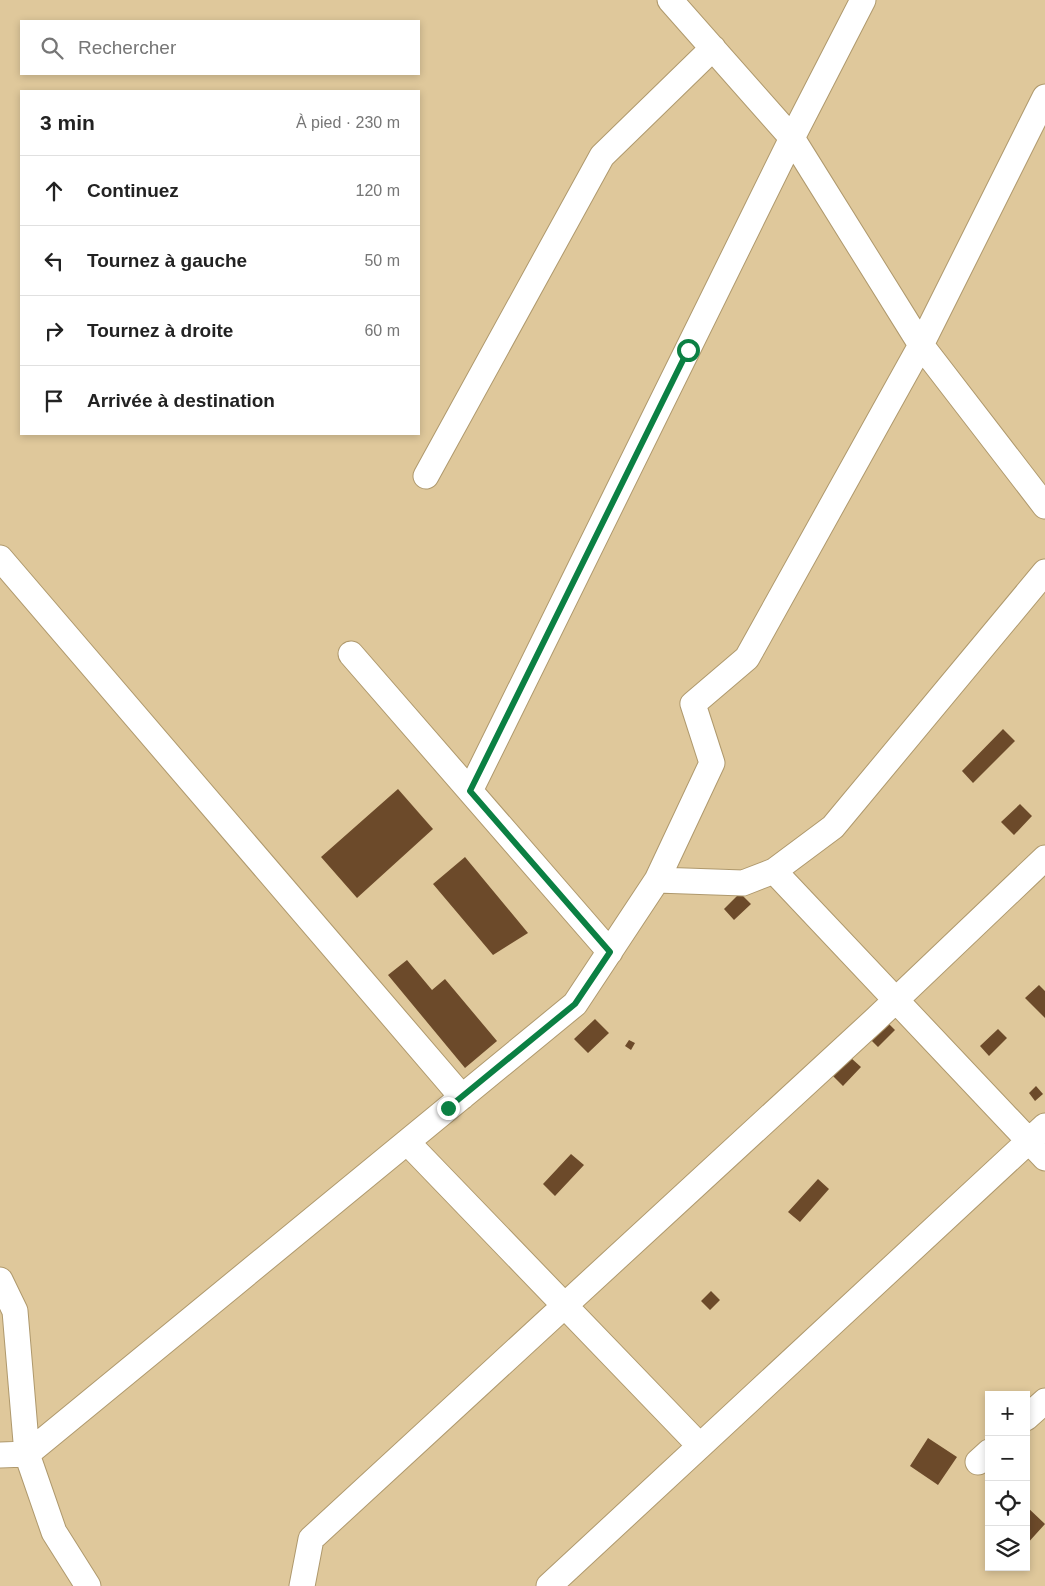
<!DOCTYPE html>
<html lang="fr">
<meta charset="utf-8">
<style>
:root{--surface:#fff;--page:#f2f2f2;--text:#222;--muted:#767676;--line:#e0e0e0}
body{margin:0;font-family:Arial,sans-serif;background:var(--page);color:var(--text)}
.controls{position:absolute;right:15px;bottom:15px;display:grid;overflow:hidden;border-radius:0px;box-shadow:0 2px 8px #0003}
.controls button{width:45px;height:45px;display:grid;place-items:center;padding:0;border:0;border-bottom:1px solid var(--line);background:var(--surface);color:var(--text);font:25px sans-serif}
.stop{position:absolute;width:15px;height:15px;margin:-11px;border:4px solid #0b8043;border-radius:50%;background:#fff}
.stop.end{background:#0b8043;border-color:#fff;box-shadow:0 1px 5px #0008}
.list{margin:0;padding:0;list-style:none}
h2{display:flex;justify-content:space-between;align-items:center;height:65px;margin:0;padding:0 20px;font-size:21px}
h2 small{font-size:16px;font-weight:400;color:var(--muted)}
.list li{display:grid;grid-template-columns:32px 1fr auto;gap:15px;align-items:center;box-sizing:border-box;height:70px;padding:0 20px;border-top:1px solid var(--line)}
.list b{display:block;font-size:19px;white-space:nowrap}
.list em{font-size:16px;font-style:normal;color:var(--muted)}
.icon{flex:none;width:28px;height:28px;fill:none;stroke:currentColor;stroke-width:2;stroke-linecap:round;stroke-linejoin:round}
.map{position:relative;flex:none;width:1045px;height:1586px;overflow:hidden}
.search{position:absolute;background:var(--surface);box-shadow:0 2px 8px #0003;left:20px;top:20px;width:400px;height:55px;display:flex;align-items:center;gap:12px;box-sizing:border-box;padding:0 18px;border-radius:0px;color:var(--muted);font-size:19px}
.panel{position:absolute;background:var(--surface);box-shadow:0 2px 8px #0003;left:20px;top:90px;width:400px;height:345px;border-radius:0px}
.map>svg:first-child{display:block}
.building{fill:#6c4a2a}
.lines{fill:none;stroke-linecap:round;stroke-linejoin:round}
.minor-casing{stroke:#af996d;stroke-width:27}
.minor{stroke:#fff;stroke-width:25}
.route{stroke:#0b8043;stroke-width:6}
</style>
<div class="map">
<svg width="1045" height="1586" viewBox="0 0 1045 1586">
<rect width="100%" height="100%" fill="#dfc89b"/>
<path class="building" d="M1003,729L1015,741L973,783L962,771Z
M398,789L433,829L357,898L321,857Z
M1020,804L1032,816L1014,835L1001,822Z
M465,857L528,933L493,955L433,884Z
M740,893L751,904L734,920L724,909Z
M407,960L432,990L445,979L497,1041L465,1068L388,975Z
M1039,985L1045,991V1018L1025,998Z
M595,1019L609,1033L588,1053L574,1039Z
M888,1023L895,1030L878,1047L871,1040Z
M998,1029L1007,1038L989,1056L980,1046Z
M629,1040L635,1043L631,1050L625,1046Z
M851,1058L861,1067L843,1086L833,1076Z
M1036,1086L1043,1094L1035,1101L1029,1093Z
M571,1154L584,1165L555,1196L543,1184Z
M818,1179L829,1189L800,1222L788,1212Z
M711,1291L720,1300L710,1310L701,1301Z
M928,1438L957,1457L938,1485L910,1466Z
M1026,1506L1045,1524L1026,1545Z"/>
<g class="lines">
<defs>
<path id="minor" d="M670,0L792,138L921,345L1045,506
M426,476L602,156L713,48
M0,558L462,1097
M351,654L610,952
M470,791L792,138L863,0
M774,871L1045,1158
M657,880L743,883L774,871L833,827L1045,572
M407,1142L700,1446
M0,1280L15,1311L27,1454L54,1532L88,1586
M1026,1418L1045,1401
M0,1455L27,1454L575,1004L657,880L712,763L693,704L747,658L921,345L1045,97
M978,1462L989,1452
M302,1586L311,1539L876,1019L1045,858
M549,1586L1045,1126"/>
</defs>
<use href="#minor" class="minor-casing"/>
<use href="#minor" class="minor"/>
</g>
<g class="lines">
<path class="route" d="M448,1108L575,1004L610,952L470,791L688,350"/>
</g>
</svg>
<div class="controls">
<button>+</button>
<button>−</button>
<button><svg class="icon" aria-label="locate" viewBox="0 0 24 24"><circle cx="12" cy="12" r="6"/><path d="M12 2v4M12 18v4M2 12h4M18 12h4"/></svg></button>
<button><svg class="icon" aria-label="layers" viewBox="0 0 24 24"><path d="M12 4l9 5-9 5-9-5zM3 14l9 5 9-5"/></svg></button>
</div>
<div class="stop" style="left:688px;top:350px"></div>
<div class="stop end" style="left:448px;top:1108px"></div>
<div class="search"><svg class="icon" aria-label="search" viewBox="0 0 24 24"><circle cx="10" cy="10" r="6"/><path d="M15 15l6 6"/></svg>Rechercher</div>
<section class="panel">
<h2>3 min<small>À pied · 230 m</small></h2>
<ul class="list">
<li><svg class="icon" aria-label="ahead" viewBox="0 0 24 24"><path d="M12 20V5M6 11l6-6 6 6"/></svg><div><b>Continuez</b></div><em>120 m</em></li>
<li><svg class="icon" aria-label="left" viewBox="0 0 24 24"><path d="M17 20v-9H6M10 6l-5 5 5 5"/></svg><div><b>Tournez à gauche</b></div><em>50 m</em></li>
<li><svg class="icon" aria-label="right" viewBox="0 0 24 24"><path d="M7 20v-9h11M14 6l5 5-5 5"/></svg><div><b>Tournez à droite</b></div><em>60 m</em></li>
<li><svg class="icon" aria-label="arrive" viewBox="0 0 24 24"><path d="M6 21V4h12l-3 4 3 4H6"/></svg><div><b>Arrivée à destination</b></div></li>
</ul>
</section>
</div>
